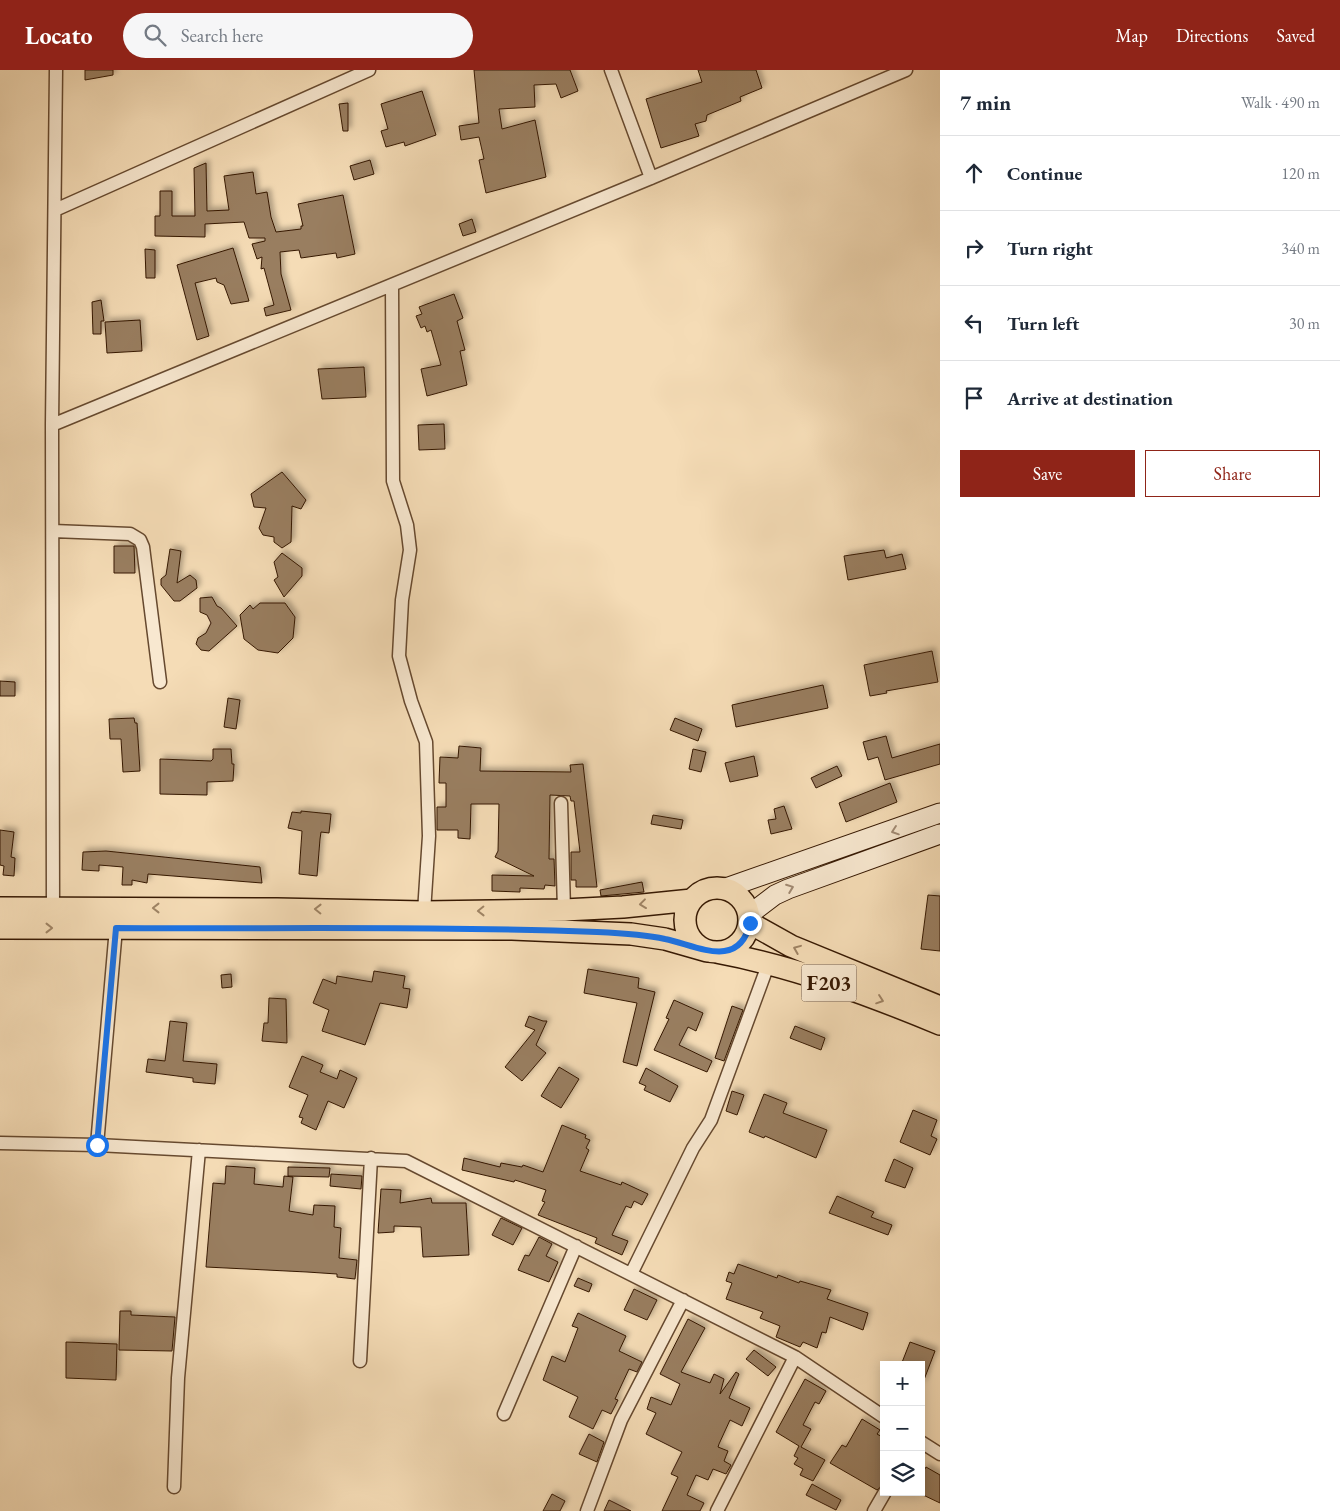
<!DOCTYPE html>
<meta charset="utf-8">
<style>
:root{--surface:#fff;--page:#f6f6f7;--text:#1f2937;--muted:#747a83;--line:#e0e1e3;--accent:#8f2418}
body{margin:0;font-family:"EB Garamond",serif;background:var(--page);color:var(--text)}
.controls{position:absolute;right:15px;bottom:15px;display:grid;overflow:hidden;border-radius:0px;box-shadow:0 2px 12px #0003}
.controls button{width:45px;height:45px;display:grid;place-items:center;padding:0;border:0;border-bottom:1px solid var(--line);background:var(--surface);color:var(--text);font:25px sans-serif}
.stop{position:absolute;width:15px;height:15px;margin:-11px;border:4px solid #1a73e8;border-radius:50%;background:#fff}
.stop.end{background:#1a73e8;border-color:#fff;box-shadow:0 1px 5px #0008}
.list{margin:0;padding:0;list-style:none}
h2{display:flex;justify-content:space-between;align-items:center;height:65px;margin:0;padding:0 20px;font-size:21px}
h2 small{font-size:16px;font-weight:400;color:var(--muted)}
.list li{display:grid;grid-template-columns:32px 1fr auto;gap:15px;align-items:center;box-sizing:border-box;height:75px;padding:0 20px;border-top:1px solid var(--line)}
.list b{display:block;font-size:19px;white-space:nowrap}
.list em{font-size:16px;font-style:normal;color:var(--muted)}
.actions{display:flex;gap:10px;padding:15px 20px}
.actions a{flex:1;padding:11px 0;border:1px solid var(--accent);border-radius:0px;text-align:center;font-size:18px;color:var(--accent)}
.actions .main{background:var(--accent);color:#fff}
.icon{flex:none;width:28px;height:28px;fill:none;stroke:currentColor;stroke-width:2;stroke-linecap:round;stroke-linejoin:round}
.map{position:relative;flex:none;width:940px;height:1441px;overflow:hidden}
header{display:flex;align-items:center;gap:30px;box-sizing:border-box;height:70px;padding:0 25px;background:var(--accent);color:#fff}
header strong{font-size:24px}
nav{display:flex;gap:28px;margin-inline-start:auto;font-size:18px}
.search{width:350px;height:45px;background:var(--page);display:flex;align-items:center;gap:12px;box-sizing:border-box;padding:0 18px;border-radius:28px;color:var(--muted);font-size:19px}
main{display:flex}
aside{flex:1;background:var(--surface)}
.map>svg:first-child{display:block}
.building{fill:#997e60;stroke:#361802;filter:url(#shadow)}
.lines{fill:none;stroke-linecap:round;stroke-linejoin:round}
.street-casing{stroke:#66492f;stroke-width:15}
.secondary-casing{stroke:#361802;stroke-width:21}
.primary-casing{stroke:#361802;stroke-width:24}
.street{stroke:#f8e8d0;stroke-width:12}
.secondary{stroke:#f8e8d0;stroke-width:19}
.primary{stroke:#f5dcb6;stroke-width:21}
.oneway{stroke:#a18a73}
.oneway2{stroke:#9f8465}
.route{stroke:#1a73e8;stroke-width:6}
.labels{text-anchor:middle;stroke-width:5;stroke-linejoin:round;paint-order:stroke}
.shield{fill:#f8e8d0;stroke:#705640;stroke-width:1}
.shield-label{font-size:21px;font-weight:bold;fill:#361802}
</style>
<header>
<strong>Locato</strong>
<div class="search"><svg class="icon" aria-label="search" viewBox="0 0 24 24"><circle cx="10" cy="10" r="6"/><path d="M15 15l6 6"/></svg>Search here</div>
<nav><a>Map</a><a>Directions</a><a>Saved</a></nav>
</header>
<main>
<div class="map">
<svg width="940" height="1441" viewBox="0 0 940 1441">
<defs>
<filter id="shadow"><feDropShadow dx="3.5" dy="-3.5" stdDeviation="2.5" flood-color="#0004"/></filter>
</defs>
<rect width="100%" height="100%" fill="#f5dcb6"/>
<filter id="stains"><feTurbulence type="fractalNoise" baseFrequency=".004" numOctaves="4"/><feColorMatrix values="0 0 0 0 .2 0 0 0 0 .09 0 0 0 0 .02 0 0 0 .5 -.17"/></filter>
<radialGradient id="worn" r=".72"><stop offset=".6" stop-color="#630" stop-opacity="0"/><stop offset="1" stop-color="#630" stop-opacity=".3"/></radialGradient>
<path class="building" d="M85,0H113V5L85,10Z
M474,0H570L578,21L561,28L556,14L534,15L535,37L499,39L502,59L535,50L546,107L486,123L479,90L484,89L479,67L461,70L459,56L479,53Z
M698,0H756L762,18L740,27L741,31L707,45L706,51L695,54L699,66L661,78L646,29L702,12Z
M422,21L436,65L405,76L404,72L386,77L381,61L388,59L381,34Z
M348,33V61H343L339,34Z
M370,90L374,104L354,110L350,96Z
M206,93L207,141L229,140L224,106L253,102L256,124L267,122L271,147L276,162L301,159V156H303L298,134L343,125L355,184L337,188L336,183L301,188L299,180L280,182L281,204L291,240L266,246L264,238L274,235L264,198L261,199L262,187L257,189L252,174L265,171V168H249L244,152L205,154V167L155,166V146H160V121H172V146H195L194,98Z
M472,149L476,162L463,166L459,154Z
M233,178L249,231L231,234L224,215L217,212L216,208L195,213L209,266L197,270L177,195Z
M145,179L155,180V208H146Z
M454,224L463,248L457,251L465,280L460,281L467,315L427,326L421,299L441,295L431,260L427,262L425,256L421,258L416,246L422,244L419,237Z
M101,230L104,251H101V264H93L92,232Z
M140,250L142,281L107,283L105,252Z
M364,297L366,327L322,329L318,299Z
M444,354L445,379L419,380L418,355Z
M282,402L306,430L301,439L292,436L291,472L282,478L274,472V467L263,465L259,458L266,438L254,437L251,424Z
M114,476H134L135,503H114Z
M170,479L181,481L177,513L190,505L196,510L197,518L180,531H174L161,515V509L166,505Z
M884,480L886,488L902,484L906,499L848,510L844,486Z
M282,483L302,498V506L284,527L274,510L278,507L274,492Z
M212,527L217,536L221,538L237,556L209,581L201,580L196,574L198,568L206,563L211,553L207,545L200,542V528Z
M260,533H285L295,547L293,568L278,583L258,580L244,569L240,545L250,535L253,539Z
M932,581L938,612L886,621L887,623L870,626L864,595Z
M0,611L15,612V626H0Z
M823,615L828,638L736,657L732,635Z
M228,628L240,630L236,659L224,657Z
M134,648L135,653H137L140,701L123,702L121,669H110L109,649Z
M675,648L702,659L698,671L670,660Z
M886,666L892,688L940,674V694L885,710L878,687L868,690L863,672Z
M459,676L481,678L480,701L571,702L570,695L583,694L597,817H576V810H571V782H580L574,731H571L570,726L550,725L549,789H554L555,816L545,815L544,819L520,818V822L492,821V805L534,806L495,787L498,781L499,734H471L470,769L458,768V760H437V737H446V713H439L440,687L458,688Z
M213,679H231L232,694H234L233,711L207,712V725L160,724V689L211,691L213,689Z
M693,679L706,682L701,702L689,699Z
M754,686L758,706L730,712L725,693Z
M837,696L842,706L816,718L811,708Z
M890,713L897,732L846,752L839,733Z
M784,736L792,759L771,764L768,750L776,749L774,739Z
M301,741L331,744L329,763L321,762L320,769L317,806L299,804L302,761L288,758L292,742L301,743Z
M653,745L683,750L681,759L651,754Z
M0,760L14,762L11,787L15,788L14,806L3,805L4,796L0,795Z
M106,781L260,797L262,813L148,804L147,813L132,810V815H122L123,797L99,795V801L82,800L83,782Z
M642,812L644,822L601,826L600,820Z
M928,825L940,826V881L921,879Z
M588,899L639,908L638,918L655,922L637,996L623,992L637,933L584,923Z
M374,901L405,906L403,918L410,919L407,938L380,933L365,975L322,961L329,940L313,933L323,909L336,914L337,906L372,912Z
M231,904L232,917L222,918L221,905Z
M269,928L286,929L287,973L262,971L264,953H268Z
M674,930L703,943L696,961L688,957L679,975L712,991L707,1002L654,980L669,949L666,948Z
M732,936L743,940L724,991L715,988Z
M529,946L543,951H547L536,975L546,983L522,1011L505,997L535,960L525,956Z
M170,951L187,953L183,991L217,994L215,1014L193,1012V1008L146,1002L148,989L165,991Z
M795,956L825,968L821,980L790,968Z
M302,986L323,995L320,1002L337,1009L340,1000L357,1008L344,1038L328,1031L316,1060L301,1053L303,1048L299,1047L308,1025L289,1017Z
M559,997L579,1009L561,1038L541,1026Z
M646,998L678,1016L670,1032L644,1020L646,1016L639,1013Z
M732,1021L744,1025L737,1045L726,1041Z
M764,1024L787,1033L783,1043L827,1060L816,1088L765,1066L764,1068L749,1062Z
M913,1040L937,1050L931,1066L937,1069L930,1085L900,1072Z
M562,1055L586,1065L585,1068L590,1070L586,1078L589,1080L580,1101L621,1115L622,1112L648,1124L642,1135L634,1131L631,1138L626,1136L612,1165L628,1171L622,1185L595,1173L597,1168L538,1145L545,1132L542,1131L546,1120L515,1110L514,1112L462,1100L464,1088L500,1097L501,1093L522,1097L523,1095L543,1102Z
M894,1089L913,1098L905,1118L885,1111Z
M226,1096L255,1098L254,1114L283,1117L284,1106L293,1107L289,1141L313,1145L314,1135L335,1136L334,1157L341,1158L339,1188L357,1190L355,1209L337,1207V1204L307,1202L206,1197L213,1113L225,1114Z
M288,1097L330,1098L329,1107L288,1106Z
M331,1104L362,1106L361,1119L330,1116Z
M381,1119L401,1120L400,1133L431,1128L432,1133H466L469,1185L423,1187L421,1157L394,1156V1162L378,1163Z
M837,1126L874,1142L871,1147L892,1155L888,1165L829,1143Z
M501,1148L522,1158L513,1175L492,1165Z
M539,1167L552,1174L546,1186L558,1192L549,1212L518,1200L525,1185L529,1186Z
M738,1194L777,1208L778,1205L799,1213L800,1211L831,1220L827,1229L868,1243L863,1260L830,1247L826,1263L822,1262L817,1278L803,1272L800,1277L776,1267L780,1256L760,1248L763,1242L726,1229L732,1213L726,1211L729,1202L734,1204Z
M578,1208L592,1214L589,1222L574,1216Z
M634,1219L657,1230L647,1250L624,1240Z
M120,1241H131V1245L175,1247L172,1281L119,1280Z
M578,1243L626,1266L619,1281L642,1292L637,1302L629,1299L615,1329L618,1330L611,1344L602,1340L593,1359L569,1347L578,1327L543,1310L552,1286L565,1292L578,1258L572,1256Z
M688,1249L705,1258L681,1302L710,1313L714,1304L724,1309L720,1324L736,1302L739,1304L729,1328L750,1338L742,1356L730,1350L719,1374L718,1377L728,1381L724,1391L731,1395L726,1404L713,1399L708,1410L696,1405L687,1425L704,1433L700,1441H662L678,1407L671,1404L682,1382L646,1364L656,1343L647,1339L651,1327L671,1335L680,1314L660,1304Z
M66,1272L117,1274L116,1310L66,1308Z
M910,1272L935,1281L922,1315L921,1295H901Z
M754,1280L776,1297L768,1306L746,1289Z
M805,1309L826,1321L819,1334L815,1332L803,1355L811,1359L801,1377L825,1390L813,1411L800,1405L803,1399L794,1394L798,1388L794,1386L799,1376L776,1362Z
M862,1349L880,1360L877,1364L884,1368V1414L877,1420L830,1393L842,1375L846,1377Z
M589,1364L604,1372L597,1392L579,1384Z
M926,1397L940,1405V1433L921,1424V1406Z
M812,1414L841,1430L836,1440L806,1425Z
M552,1424L565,1431L560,1441H543Z
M609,1430L631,1441H604Z"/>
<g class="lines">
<defs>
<path id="street" d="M611,0L651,108
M55,140L369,0
M392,215L393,411L407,455L410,480L402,530L399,586L411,631L426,672L429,766L424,842
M52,355L651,108L906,0
M53,461L130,464L140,470L143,477L160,612
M561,733L564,840
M53,838L52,355L56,0
M116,858L97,1075L406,1091L795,1287L884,1347
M0,1073L97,1075
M631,1204L693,1078L711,1050L768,895
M360,1291L371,1088
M504,1344L576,1176
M921,1372L940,1384
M174,1417L178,1308L199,1080
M587,1441L621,1350L683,1230
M717,1441L795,1287
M874,1441L885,1422"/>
<path id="secondary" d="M726,818L940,743
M750,844L775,825L788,819L940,764"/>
<path id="primary" d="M685 850a32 32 0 1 1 64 0a32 32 0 1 1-64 0Z
M0,838L277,839L424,842L564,840L623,837L692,830
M750,853L791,876L940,937
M0,858L512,859L631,864L665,869L707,881
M716,882C792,896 868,924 940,954"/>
</defs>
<use href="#street" class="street-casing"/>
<use href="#secondary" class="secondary-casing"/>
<use href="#primary" class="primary-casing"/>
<use href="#street" class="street"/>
<use href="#secondary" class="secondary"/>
<use href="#primary" class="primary"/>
</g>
<defs><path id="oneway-chevron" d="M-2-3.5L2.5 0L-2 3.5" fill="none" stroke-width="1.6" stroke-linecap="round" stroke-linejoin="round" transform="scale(1.25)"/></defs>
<g class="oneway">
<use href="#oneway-chevron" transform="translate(895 761) rotate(161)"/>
<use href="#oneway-chevron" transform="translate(790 818) rotate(-21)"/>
</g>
<g class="oneway2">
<use href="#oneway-chevron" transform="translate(643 834) rotate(173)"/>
<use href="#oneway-chevron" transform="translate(156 838) rotate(-180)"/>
<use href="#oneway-chevron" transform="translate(318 839) rotate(-179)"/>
<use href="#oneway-chevron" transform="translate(481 841) rotate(179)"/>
<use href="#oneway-chevron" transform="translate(49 858)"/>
<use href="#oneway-chevron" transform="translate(797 879) rotate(-158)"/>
<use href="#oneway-chevron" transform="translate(880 930) rotate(19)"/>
</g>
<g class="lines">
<path class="route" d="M97,1075L116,858C277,859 437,856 597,862C620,863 643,864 665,869C696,875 739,901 750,853"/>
</g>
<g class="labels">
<rect class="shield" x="801.5" y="894.5" width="55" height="37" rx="4"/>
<g class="shield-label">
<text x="829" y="920">F203</text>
</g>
</g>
<rect width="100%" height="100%" filter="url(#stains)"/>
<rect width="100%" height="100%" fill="url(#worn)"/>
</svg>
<div class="controls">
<button>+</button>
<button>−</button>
<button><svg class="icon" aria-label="layers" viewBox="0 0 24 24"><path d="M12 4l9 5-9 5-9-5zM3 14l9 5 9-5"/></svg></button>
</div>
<div class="stop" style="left:97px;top:1075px"></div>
<div class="stop end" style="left:750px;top:853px"></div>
</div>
<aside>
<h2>7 min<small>Walk · 490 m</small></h2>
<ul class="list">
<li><svg class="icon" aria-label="ahead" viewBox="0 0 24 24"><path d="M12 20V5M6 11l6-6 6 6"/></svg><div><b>Continue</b></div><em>120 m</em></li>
<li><svg class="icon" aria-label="right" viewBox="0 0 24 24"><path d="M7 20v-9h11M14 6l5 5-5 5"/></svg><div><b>Turn right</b></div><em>340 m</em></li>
<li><svg class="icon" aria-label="left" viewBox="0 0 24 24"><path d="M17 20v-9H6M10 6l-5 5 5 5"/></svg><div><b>Turn left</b></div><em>30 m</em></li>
<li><svg class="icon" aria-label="arrive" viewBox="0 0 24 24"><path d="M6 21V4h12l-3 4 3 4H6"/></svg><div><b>Arrive at destination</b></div></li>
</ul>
<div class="actions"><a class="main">Save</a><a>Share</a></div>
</aside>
</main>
